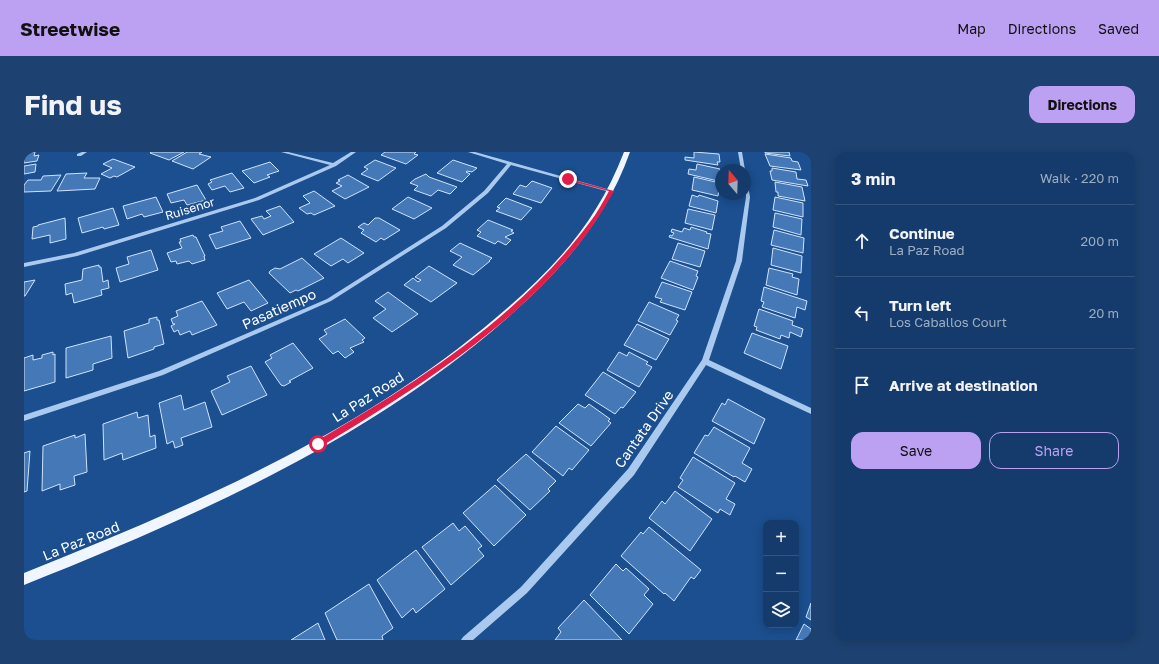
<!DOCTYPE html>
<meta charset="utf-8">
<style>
:root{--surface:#143b6b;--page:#1d4271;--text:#f1f3f6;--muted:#9dadc1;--line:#33557e;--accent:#bca0f2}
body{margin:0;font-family:"Golos Text",sans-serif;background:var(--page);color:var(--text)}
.controls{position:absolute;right:12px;bottom:12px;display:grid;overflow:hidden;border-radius:8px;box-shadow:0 2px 10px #0003}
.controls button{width:36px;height:36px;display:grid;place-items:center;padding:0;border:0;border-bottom:1px solid var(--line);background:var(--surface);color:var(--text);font:20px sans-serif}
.compass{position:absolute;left:691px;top:12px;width:36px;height:36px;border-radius:50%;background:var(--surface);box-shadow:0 2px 10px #0003;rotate:341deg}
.stop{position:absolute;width:12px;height:12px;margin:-9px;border:3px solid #e11d48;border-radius:50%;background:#fff}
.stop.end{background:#e11d48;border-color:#fff;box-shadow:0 1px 4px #0008}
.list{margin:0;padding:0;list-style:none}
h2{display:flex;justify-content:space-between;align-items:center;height:52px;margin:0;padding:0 16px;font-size:17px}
h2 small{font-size:13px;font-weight:400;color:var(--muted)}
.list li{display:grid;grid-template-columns:26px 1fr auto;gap:12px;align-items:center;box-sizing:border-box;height:72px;padding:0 16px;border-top:1px solid var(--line)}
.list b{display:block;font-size:15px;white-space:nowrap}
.list p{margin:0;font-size:13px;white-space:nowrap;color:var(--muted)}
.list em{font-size:13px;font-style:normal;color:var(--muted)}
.actions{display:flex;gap:8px;padding:12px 16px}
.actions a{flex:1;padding:9px 0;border:1px solid var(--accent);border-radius:12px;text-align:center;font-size:14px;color:var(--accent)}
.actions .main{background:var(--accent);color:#111}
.icon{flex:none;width:22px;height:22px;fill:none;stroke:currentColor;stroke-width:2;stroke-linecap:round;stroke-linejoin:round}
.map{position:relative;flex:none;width:787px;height:488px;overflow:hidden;border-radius:12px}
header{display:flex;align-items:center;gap:24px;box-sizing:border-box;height:56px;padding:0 20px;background:var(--accent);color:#111}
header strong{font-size:19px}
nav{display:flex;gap:22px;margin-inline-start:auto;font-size:14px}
.intro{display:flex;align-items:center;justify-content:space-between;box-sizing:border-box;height:96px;padding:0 24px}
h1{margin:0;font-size:28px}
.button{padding:10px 18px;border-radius:12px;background:var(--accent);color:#111;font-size:14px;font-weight:700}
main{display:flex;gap:24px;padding:0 24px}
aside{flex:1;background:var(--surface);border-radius:12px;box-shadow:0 2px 10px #0003}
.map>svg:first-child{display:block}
.building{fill:#4478b7;stroke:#cfe3fa}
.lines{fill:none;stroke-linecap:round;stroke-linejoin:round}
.minor{fill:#a9c9ee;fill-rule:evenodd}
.major{fill:#f0f6ff;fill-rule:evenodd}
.route{fill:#e11d48}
.labels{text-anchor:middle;stroke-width:4;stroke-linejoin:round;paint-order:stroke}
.far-street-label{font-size:12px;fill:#fff;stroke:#1b4f8f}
.street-label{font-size:14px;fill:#fff;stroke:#1b4f8f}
</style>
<header>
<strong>Streetwise</strong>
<nav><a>Map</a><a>Directions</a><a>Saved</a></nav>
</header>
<div class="intro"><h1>Find us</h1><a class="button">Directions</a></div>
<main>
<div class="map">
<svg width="787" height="488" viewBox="0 0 787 488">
<rect width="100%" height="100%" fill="#1b4f8f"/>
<path class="building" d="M0,0H11L10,4L15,3L13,9L0,11Z
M127,0H160L145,8L126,1Z
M163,0H178L175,2L187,5L169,17L148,9Z
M361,0H392L390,2L394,3L382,12L357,3Z
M670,0L695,2L696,10H693L694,13L661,8V5L670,6Z
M741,0H765L766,4L741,1Z
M741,2L767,6L768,9L774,10L777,18L746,14Z
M89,7L92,8L111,15L93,25L90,24L86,26L77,22L88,16L79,12Z
M351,8L372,16L354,29L337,22L344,17L340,15Z
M429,8L453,16L448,20L443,19L442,20L446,22L438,30L413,21Z
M246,10L255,19L243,23L246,25L230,31L218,19Z
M12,12L11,20L0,22V14Z
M673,12L696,17V27L694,26V29L664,22L665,17L672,18Z
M748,16L772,20L773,27L782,28L784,34L748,28L746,19H748Z
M63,21L60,26H76L71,37L33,39L42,22Z
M208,21L220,36L206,40L201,34L188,38L184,32L188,30L186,28Z
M402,22L405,25L433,35L426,42L414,38L407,44L390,38L394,34L386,31L391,27Z
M37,23L27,39L0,40V33L4,28H17L19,24Z
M324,23L345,35L321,47L308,39L318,34L312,31L316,29L314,28Z
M670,25L696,31L694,44L668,38Z
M508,29L528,36L517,51L489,42L496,33L502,35Z
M751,30L778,35L781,49L754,44V40H752Z
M173,33L182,48L163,53L160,48L147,51L143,42Z
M290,39L293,41L311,54L290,63L287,61L283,62L275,56L286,51L279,44Z
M668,43L674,45L675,43L694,49L692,61L665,54Z
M132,45L139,60L120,65L118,62L103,67L99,54Z
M384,45L408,56L390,67L368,57Z
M751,45L779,51V65L749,58Z
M482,46L508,56L497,68L472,59L476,56L473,55Z
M256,54L270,70L239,83L227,67L238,64L240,67L247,64L242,59Z
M89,56L95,73L80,77L79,75L58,81L54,66Z
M664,57L691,63L688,78L661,71Z
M751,61L778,67L777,83L749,75Z
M41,66L42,87L26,91V83L8,87L9,75L14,74V73Z
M351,66H355L376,78L360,88L357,86L352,90L337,81L340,78L334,75L340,71L344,73Z
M464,68L489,78L487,79L490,81L481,85L487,88L482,93L474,89L471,92L453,84L457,80L453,78Z
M216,69L227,86L192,97L185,83L199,79L197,75Z
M667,75L683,80L682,81L687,82L684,97L645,85L646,83L648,84L650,81L647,80L648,77L658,80L660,76L666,78Z
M750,78L780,86L779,101L747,93Z
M169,83L170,85H172L181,104H180L181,108L168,112L165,109L153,112L152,109L147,110L143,101L158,96L155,90H157L156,87Z
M317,86L340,101L324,111L319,107L307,114L290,102Z
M436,91L468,106L465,109H466L449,123L429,113L438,105L426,99Z
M654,91L681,99L676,115L648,107Z
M749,96L778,104L777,121L747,113Z
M127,98L134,118L96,130L92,116L105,112L103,105Z
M278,106L300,126L274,139L272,138L266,141L245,121L246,119L251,116L256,117Z
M646,109L674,119L672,124L674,125L669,138L637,126Z
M75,113V115H77L79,130L84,128L85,136L77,138L78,143L50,151L48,141L42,143L41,132L58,128L59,117Z
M405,114L433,131L407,150L380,133L389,126L394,130L397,128L391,125Z
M745,116L769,122L768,125L775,127L773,143L742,133Z
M11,128L1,144H0V130Z
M225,128L244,151L227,159L220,150L203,157L193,141Z
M638,130L668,140L661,158L636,150L638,147L631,145Z
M740,135L783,149L781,158L773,155L771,166L738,155L740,150L737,149Z
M364,140L394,162L368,180L349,166L362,157L351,149Z
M178,149L193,173L168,183L166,179L156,183L154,178L150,180L147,174L151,172H149L147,167L154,164L152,159Z
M625,150L655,163L652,168L654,169L646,183L614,169Z
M735,157L769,169L768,173L779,177L777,185L766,180L765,186L757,183L756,187L732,178L733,175L730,174Z
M133,165V168H135L140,192L130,195V197L104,206L100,179L125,171V167Z
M321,167L341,186L338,188L340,190L326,196L330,200L321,206L314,199L309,202L295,187L303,182L300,178Z
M613,172L645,187L632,208L600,193Z
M728,181L764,194L757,217L720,201Z
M87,184L88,206L69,212V218L42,226V196Z
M269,191L289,216L265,229L267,230L260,234L257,233L241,210L248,206L246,203Z
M29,200V203L31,202V230L0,239V206L9,203V208L18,206V203Z
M595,200L603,204L605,200L624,210L622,212L628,215L615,235L583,218Z
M227,214L243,243L198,263L187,239L206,230L203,224Z
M579,220L612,240L599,256L597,255L591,262L561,243Z
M157,243L160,258L181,250L188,275L157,286L159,293L151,296L149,289L143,292L135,251Z
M704,247L741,267L730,292L688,269L698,251L701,253Z
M554,252L561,256L565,252L586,267L584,269L587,271L567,294L535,271Z
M113,260L114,266L124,263L126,285L131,283L132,296L99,308L98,301L80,308L79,272Z
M532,274L565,298L548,318L545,316L539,324L508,300Z
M690,275L726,296L718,311L728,317L721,330L711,324L710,325L670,301L681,283L684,284Z
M61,282L63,320L50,324L51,333L36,338V332L18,339L19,294L51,283V286Z
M6,299L3,339L0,340V301Z
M502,302L532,329L524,337L526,339L506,358L473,328Z
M669,305L711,331L702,347L711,352L706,363L696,357L694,361L654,335L659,328L656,326Z
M471,333L502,363L470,394L439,361Z
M651,339L688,367L666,399L625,366L638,349L641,352Z
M429,371L435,379L441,374L458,394L454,397L460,404L427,433L398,395Z
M625,375L677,418L670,427L667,425L650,449L641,441L640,442L597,404L617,380L619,382Z
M392,398L421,437L392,461L389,456L378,466L353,428Z
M592,412L599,419L602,416L625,437L620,443L629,452L605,482L566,443Z
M345,432L369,476L358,484L359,488H313L301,461Z
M560,448L598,488H531L537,480L534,476Z
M787,451V468L782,465Z
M294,471L301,488H267Z
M780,472L787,477V488H772Z"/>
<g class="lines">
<path class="minor" d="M58,0H63L57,4H53V2Z
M257,0H264L309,11L327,0H332L312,14L235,48L53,104L0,115V111L50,101L231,46L306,13Z
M444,0H451L590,39L586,40L487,13L464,41L422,76L307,149L139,223L0,269V263L135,219L303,147L418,74L460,39L483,12Z
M714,0H718L721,18H717Z
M721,27L723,28L726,45L718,109L685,208L787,256V262L682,213L610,323L503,441L449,488H437L439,485L497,435L604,317L678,208L712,109L722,45Z"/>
<path class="major" d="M600,0H606C579,76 528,128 467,180C330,295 165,367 0,433V421C162,356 325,287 461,175C523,124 571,76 600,0Z"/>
</g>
<path class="route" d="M542,26L590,39C584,49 578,60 571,70C508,164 392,237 296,295H291V290C392,231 495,166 566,70C573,61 579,50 585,39L542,28Z"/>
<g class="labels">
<g class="far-street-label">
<text transform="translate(166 57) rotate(-17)" y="4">Ruisenor</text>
</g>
<g class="street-label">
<text transform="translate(255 157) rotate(-24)" y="5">Pasatiempo</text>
<text transform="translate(344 245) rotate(-32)" y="5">La Paz Road</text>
<text transform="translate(620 277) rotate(-55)" y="5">Cantata Drive</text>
<text transform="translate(57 389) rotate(-22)" y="5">La Paz Road</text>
</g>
</g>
</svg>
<div class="controls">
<button>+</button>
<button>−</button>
<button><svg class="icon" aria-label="layers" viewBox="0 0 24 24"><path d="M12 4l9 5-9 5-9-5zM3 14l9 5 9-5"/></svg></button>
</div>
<svg class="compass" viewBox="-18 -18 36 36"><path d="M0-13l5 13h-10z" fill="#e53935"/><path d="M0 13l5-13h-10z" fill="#9dadc1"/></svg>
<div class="stop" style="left:294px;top:292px"></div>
<div class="stop end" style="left:544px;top:27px"></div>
</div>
<aside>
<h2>3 min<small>Walk · 220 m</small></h2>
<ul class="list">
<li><svg class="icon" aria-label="ahead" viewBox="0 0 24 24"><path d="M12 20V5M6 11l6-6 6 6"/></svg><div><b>Continue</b><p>La Paz Road</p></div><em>200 m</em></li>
<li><svg class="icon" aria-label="left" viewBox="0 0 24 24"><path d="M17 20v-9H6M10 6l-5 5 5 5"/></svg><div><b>Turn left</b><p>Los Caballos Court</p></div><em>20 m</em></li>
<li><svg class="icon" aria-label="arrive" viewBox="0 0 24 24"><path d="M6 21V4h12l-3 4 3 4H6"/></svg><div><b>Arrive at destination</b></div></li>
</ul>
<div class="actions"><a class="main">Save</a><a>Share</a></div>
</aside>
</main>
